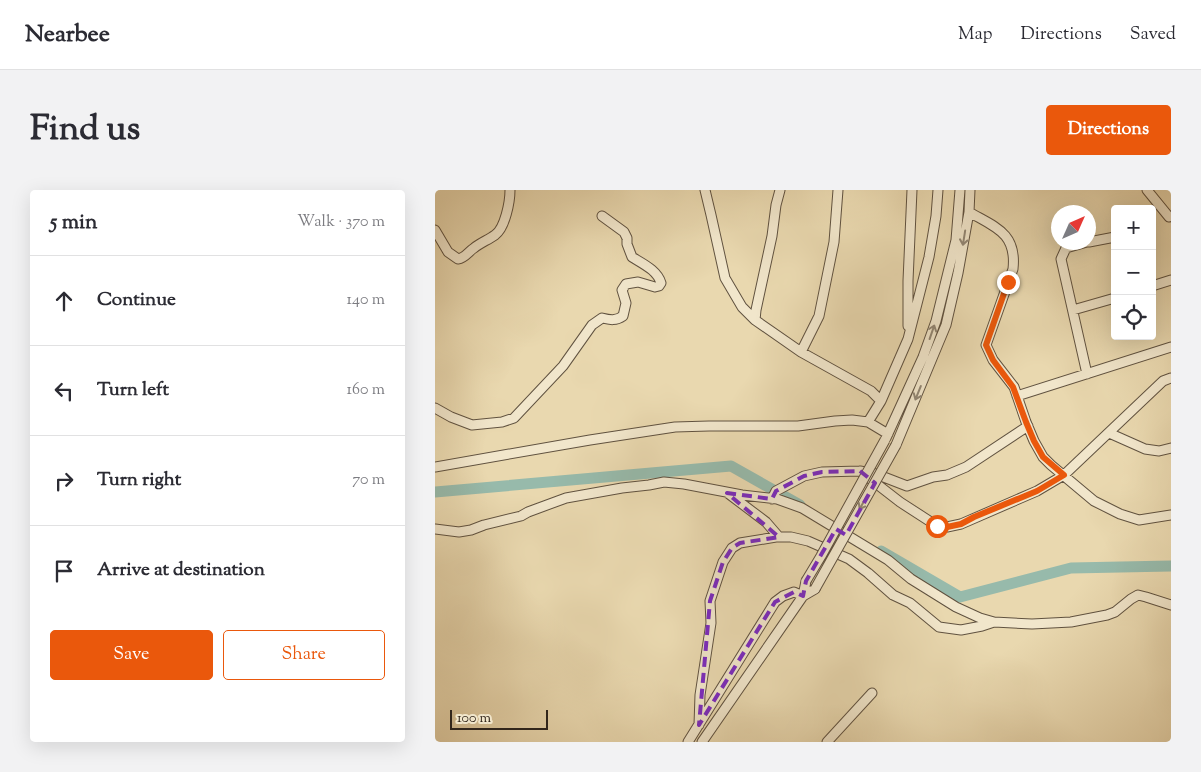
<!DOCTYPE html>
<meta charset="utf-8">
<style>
:root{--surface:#fff;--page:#f2f2f3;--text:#2b2b33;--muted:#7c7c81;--line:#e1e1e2;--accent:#ea580c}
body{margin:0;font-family:"Sorts Mill Goudy",serif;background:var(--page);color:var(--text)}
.controls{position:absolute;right:15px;top:15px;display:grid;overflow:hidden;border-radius:5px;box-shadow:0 5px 20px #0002}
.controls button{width:45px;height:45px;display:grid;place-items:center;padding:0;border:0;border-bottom:1px solid var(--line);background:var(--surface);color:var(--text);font:25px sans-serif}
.compass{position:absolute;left:616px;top:15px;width:45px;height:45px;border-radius:50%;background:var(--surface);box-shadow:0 5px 20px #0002;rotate:45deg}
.scale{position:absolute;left:15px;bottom:12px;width:98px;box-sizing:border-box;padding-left:5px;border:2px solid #32261b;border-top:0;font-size:14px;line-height:18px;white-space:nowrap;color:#32261b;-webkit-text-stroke:4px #f1e6cb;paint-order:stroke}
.stop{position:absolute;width:15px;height:15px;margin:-11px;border:4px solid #ea580c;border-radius:50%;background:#fff}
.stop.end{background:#ea580c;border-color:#fff;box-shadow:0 1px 5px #0008}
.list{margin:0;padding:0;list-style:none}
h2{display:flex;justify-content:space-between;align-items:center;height:65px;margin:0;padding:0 20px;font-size:21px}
h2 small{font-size:16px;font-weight:400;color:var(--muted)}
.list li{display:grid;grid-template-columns:32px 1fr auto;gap:15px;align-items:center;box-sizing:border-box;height:90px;padding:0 20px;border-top:1px solid var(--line)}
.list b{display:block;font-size:19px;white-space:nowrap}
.list em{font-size:16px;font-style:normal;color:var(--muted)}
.actions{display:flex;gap:10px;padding:15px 20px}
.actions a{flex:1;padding:11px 0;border:1px solid var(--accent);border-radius:5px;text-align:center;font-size:18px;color:var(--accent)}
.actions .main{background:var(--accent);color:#fff}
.icon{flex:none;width:28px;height:28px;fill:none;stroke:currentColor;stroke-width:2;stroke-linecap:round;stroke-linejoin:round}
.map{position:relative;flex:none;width:736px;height:552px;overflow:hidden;border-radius:5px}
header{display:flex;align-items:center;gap:30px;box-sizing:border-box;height:70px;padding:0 25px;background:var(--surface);border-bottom:1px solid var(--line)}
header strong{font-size:24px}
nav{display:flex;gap:28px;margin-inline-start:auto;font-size:18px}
.intro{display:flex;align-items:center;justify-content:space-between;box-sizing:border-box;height:120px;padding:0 30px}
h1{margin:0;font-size:35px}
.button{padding:12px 22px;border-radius:5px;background:var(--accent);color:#fff;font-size:18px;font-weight:700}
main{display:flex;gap:30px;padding:0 30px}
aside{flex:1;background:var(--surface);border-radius:5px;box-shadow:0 5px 20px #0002}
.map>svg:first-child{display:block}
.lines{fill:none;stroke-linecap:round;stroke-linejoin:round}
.river{stroke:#97baab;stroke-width:11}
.minor-casing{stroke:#605240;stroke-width:11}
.minor{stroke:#f1e6cb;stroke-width:9}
.minor-bridge-casing{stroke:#605240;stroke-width:11;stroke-linecap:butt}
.minor-bridge{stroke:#f1e6cb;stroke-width:9}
.oneway{stroke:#928673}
.route{stroke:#ea580c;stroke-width:6}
.marked{fill:none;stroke:#7b2cbf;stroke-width:4;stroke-dasharray:10 6;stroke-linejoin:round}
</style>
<header>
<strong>Nearbee</strong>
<nav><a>Map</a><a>Directions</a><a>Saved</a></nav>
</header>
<div class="intro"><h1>Find us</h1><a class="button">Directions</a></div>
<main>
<aside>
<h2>5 min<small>Walk · 370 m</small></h2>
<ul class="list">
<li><svg class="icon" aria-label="ahead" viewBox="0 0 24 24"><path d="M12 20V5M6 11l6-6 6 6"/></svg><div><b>Continue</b></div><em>140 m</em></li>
<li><svg class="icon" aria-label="left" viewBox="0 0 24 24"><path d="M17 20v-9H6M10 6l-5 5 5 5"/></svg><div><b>Turn left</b></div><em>160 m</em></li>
<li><svg class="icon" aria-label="right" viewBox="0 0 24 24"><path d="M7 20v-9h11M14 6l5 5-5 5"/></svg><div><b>Turn right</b></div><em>70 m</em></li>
<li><svg class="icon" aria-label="arrive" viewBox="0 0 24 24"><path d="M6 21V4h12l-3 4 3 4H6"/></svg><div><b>Arrive at destination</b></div></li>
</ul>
<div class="actions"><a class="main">Save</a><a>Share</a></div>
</aside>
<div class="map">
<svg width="736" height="552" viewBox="0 0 736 552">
<rect width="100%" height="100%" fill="#e9d8af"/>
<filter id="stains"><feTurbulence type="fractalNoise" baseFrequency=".004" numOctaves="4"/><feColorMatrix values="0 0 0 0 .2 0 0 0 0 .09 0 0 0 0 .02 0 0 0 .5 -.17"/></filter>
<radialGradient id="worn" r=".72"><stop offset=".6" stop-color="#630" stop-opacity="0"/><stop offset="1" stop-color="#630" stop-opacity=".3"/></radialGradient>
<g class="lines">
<path class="river" d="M0,302L296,276L365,315
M446,361L525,407L636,378L736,376"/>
<defs>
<path id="minor" d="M270,0L276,25L290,88L307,117L320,130L366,162L436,201L446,211
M712,0L734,27
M534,22C560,37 582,43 578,79L551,155L558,170L579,197L591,232L599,251L608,267L616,275L659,311L685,324L704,330L736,325
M0,40L13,62L23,69C30,68 33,62 39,58C45,53 53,50 60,45C70,38 75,12 75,0
M654,52L680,47
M717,96L736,90
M638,120L680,108
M320,130L321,120L337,46L341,15L345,0
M473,136V91L477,0
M366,162L384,126L399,52L403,0
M652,184L626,69L631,58L652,52
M582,206L736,157
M0,218L16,227L37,235L67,232L79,228L128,176L157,135L167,128C175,130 181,131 188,126L191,113L187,100L191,94L203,92L220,97L224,96L226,93C222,80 208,74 197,67L192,54V48L189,42L167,26
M433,232L446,211L473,149L494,67L501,26L503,0
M674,243L710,259L724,261L736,258
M451,248L488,167L501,131L521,50L525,0
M461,255L511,135L523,83L534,22L535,0
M0,277L155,250L240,237L274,236H363L400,231L417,230L433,232L453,244
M425,281L465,312L502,336L512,337L526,334L602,301L629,285L728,191L736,188
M294,304L331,332L344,347
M337,309L341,301L369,286L387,282L425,281L441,284L472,296L498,287L512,285L531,277L593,236
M0,339L24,342L36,340L49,335L86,326L93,322L131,308L187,298L214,295L229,292L249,294L307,305L342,309L367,318L453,370L476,389L521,417L545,428L559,432L597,434L636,432L672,425L680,422L696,409L703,405L711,407L736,415
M371,391L368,406L380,399
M264,535L265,505L276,433L275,411L288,372L297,358L305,353L341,347H356L373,351L414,369L433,383L458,405L475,413L504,437L526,440L547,436L559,432
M253,552L340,412L348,406L359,402L368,406L267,552
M392,552L437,503"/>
</defs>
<use href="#minor" class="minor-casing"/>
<use href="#minor" class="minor"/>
<defs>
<path id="minor-bridge" d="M371,391L386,366L450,250
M380,399L461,255"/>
</defs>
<use href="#minor-bridge" class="minor-bridge-casing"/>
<use href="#minor-bridge" class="minor-bridge"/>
</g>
<defs><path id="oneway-shaft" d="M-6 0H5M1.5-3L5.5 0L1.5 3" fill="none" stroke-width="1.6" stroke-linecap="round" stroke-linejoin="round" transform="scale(1.25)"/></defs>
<g class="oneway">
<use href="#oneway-shaft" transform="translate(529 48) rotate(99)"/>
<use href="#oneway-shaft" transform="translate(497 142) rotate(-71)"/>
<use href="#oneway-shaft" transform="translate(483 203) rotate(112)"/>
<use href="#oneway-shaft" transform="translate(428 313) rotate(119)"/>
</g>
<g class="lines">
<path class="route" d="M502,336L512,337L526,334L539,327L602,301L629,285L608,267L599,251L591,232L578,197L558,170L551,155L573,92"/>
</g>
<path class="marked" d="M425,281L440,293L411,345L401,339L371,391L368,406L359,402L340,412L264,535L275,411L288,372L297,358L305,353L344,347L292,303L337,309L341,301L369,286L387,282Z"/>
<rect width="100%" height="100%" filter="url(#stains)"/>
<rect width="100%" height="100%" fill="url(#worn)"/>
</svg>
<div class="controls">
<button>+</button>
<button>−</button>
<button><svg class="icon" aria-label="locate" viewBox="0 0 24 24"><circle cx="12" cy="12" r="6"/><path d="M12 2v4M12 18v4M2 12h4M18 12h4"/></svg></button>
</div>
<svg class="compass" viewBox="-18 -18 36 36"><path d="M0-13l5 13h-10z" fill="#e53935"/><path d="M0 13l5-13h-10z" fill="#7c7c81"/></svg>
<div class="scale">100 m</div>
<div class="stop" style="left:502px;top:336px"></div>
<div class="stop end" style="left:573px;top:92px"></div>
</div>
</main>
